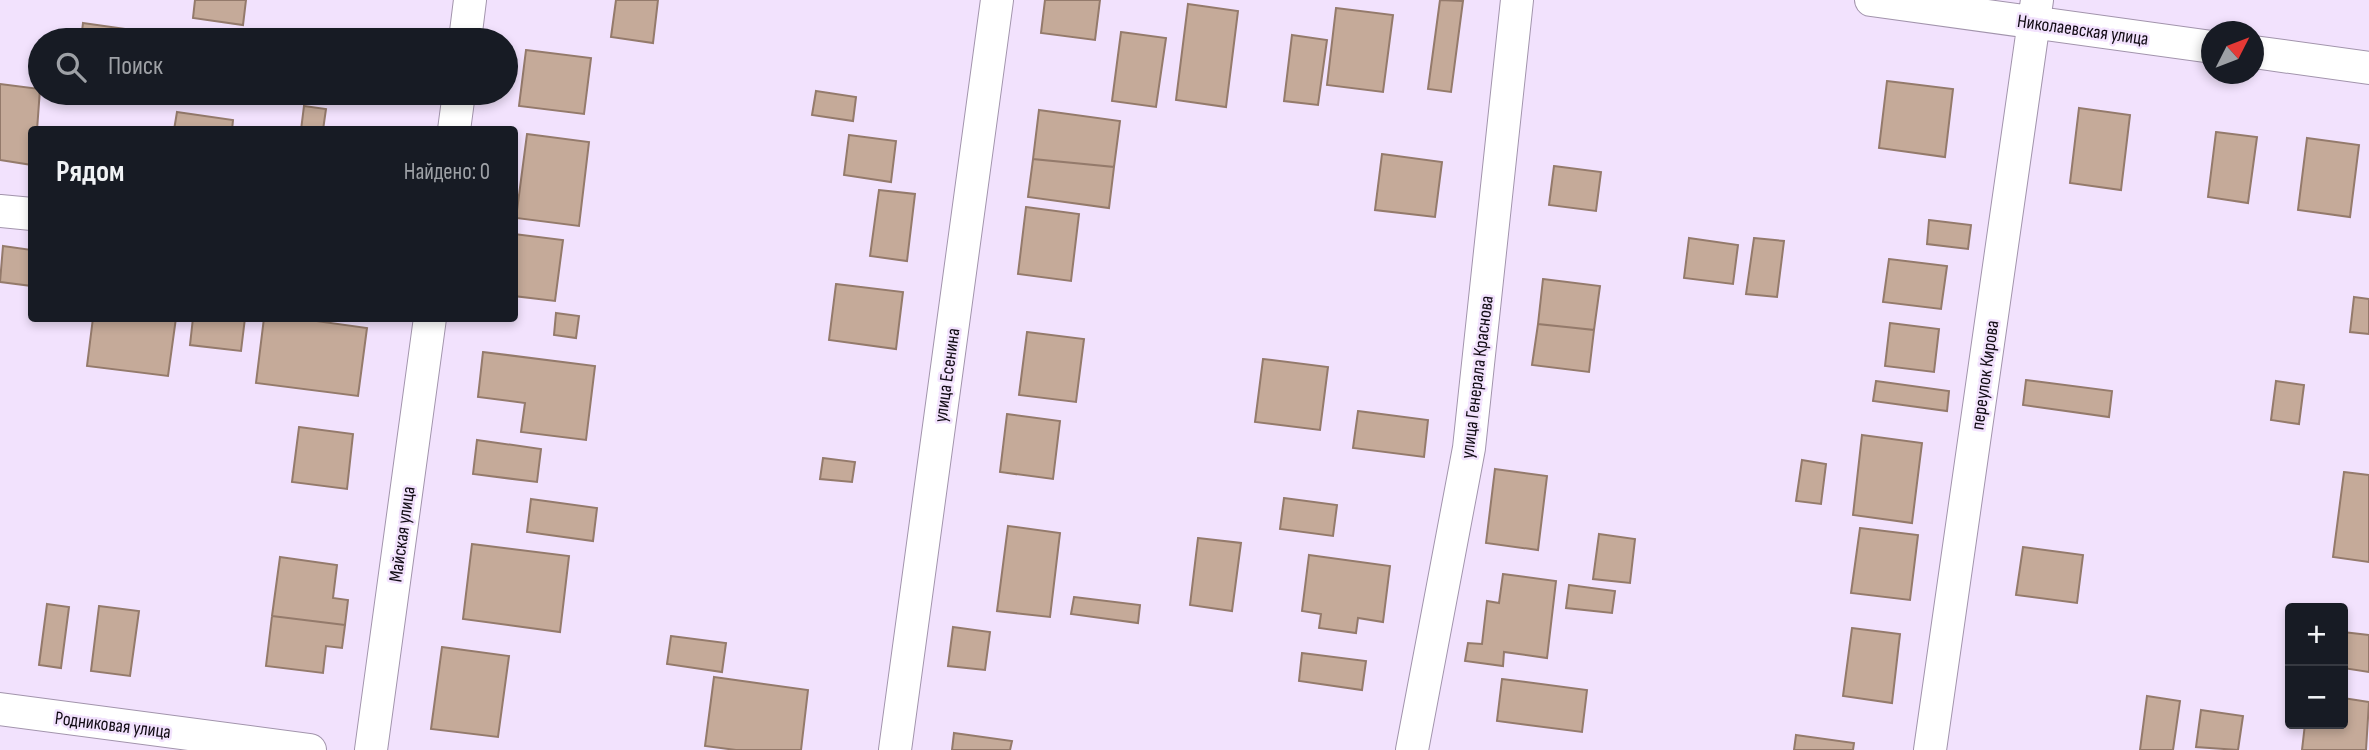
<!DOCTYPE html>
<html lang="ru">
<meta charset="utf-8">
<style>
:root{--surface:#171b24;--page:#20242c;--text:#f1f3f6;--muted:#9ea1a6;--line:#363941}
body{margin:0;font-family:"Sofia Sans Condensed",sans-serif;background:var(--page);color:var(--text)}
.controls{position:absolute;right:21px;bottom:21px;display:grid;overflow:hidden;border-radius:7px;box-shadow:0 4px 10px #0003}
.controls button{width:63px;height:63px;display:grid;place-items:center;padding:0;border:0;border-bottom:2px solid var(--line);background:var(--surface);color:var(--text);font:35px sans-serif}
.compass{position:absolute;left:2201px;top:21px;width:63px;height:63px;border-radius:50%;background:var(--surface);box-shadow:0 4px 10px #0003;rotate:48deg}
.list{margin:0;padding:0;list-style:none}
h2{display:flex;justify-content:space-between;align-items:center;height:91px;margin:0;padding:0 28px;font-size:30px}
h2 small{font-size:23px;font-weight:400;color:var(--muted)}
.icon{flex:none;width:38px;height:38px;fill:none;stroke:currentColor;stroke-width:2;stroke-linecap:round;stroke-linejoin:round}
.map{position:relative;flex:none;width:2369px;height:750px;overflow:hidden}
.search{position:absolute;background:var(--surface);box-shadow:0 4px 10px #0003;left:28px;top:28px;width:490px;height:77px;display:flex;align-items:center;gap:18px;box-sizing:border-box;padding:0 24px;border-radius:38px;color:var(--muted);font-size:26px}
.panel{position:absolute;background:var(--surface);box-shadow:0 4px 10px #0003;left:28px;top:126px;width:490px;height:196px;border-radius:7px}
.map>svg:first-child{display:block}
.building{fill:#c5aa99;stroke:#947a6b;stroke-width:2}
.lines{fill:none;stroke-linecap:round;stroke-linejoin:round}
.street-casing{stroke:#a294ac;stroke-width:34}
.street{stroke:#fff;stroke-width:32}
.labels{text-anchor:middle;stroke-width:5;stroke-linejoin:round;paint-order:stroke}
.street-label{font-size:19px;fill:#120c15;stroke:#f2e2fd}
</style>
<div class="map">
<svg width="2369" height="750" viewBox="0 0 2369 750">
<rect width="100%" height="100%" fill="#f2e2fd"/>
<path class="building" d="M195,0H246L243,25L193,18Z
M616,0H658L653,43L611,37Z
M1045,0H1100L1095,40L1041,33Z
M1440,0L1463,1L1451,92L1428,89Z
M1188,4L1238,11L1226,107L1176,100Z
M1336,8L1393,15L1383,92L1327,85Z
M83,23L140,31L139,40H81Z
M1121,32L1166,38L1156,107L1112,101Z
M1292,35L1327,40L1318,105L1284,101Z
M526,50L591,58L584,114L519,106Z
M1887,81L1953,89L1945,157L1879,148Z
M0,84L40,89L37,130H32V165L0,160Z
M816,91L856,97L853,121L812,115Z
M304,106L326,109L323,130H301Z
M2079,108L2130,115L2121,190L2070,183Z
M1039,110L1120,121L1114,167L1033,159Z
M177,112L233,120L232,130H174Z
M2216,132L2257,137L2248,203L2208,197Z
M527,134L589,142L579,226L516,218Z
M849,135L896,141L891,182L844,175Z
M2307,138L2359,145L2350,217L2298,210Z
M1382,154L1442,162L1435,217L1375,210Z
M1033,159L1114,167L1109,208L1028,197Z
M1554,166L1601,172L1596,211L1549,205Z
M879,190L915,194L907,261L870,256Z
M1026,207L1079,214L1071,281L1018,274Z
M1929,220L1971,225L1968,249L1927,244Z
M514,234L563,240L555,301L514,296Z
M1689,238L1738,245L1733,284L1684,278Z
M1754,238L1784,241L1777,297L1746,294Z
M3,246L32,250V286L0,282Z
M1889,259L1947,266L1941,309L1883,302Z
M1543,279L1600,286L1594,330L1538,324Z
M836,284L903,292L896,349L829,340Z
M2354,297L2369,299V334L2350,332Z
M556,313L579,316L576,338L554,335Z
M93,318H176L168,376L87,366Z
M193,318H245L241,351L190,345Z
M264,318H295L367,328L358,396L256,383Z
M1890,323L1939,329L1934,372L1885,366Z
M1538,324L1594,330L1589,372L1532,365Z
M1027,332L1084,339L1076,402L1019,395Z
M483,352L595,366L586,440L521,432L525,403L478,397Z
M1263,359L1328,367L1320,430L1255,422Z
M2026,380L2112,391L2109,417L2023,405Z
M1876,381L1949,391L1947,411L1873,401Z
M2276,381L2304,385L2299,424L2271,420Z
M1358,411L1428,420L1424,457L1353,448Z
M1007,414L1060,421L1053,479L1000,472Z
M299,427L353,434L347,489L292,482Z
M1862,435L1922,443L1912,523L1853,515Z
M477,440L541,449L537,482L473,474Z
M823,458L855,462L852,482L820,479Z
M1802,460L1826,464L1821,504L1796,501Z
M1495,469L1547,476L1538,550L1486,543Z
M2344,472L2369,475V562L2333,557Z
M1284,498L1337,505L1333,536L1280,529Z
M531,499L597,508L593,541L527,532Z
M1008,526L1060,533L1050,617L997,611Z
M1860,528L1918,535L1910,600L1851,593Z
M1599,534L1635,539L1630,583L1593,579Z
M1198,538L1241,543L1232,611L1190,605Z
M472,544L569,556L560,632L463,619Z
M2023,547L2083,555L2077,603L2016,595Z
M1309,555L1390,566L1383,622L1358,618L1356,633L1319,628L1321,614L1302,611Z
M280,557L337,565L333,598L348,600L345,625L272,616Z
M1503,574L1556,581L1547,658L1504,652L1503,666L1465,661L1468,643L1482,644L1487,601L1499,603Z
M1569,585L1615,591L1612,613L1566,608Z
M1074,597L1140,605L1138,623L1071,614Z
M47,604L69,607L61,668L39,665Z
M99,606L139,611L130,676L91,671Z
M272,616L345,625L342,648L326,646L323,673L266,666Z
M953,627L990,632L985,670L948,666Z
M1852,628L1900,634L1892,703L1843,696Z
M2343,632L2369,635V672L2343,668Z
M671,636L726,643L722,672L667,664Z
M442,647L509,656L498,737L431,729Z
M1302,653L1366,661L1362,690L1299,681Z
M714,677L808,690L801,750H736L705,746Z
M1502,679L1587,690L1582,732L1497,721Z
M2147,696L2180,701L2173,750H2140Z
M2343,698L2369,702L2366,750H2302L2305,724H2343Z
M2201,710L2243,716L2238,750L2196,747Z
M954,733L1012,741L1010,750H952Z
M1796,735L1854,743L1853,750H1794Z"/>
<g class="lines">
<defs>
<path id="street" d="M1871,0L2212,47
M465,40L470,0
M2254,52L2369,68
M454,130L459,93
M0,211L32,214
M0,709L310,750
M371,750L430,318
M895,750L997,0
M1412,750L1469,448L1517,0
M1930,750L2037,0"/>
</defs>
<use href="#street" class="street-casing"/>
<use href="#street" class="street"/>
</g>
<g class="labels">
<g class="street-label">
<text transform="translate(2083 29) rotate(8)" y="7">Николаевская улица</text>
<text transform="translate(946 375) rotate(-82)" y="7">улица Есенина</text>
<text transform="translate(1984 375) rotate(-82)" y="7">переулок Кирова</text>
<text transform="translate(1476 377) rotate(-83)" y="7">улица Генерала Краснова</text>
<text transform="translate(401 534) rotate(-82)" y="7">Майская улица</text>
<text transform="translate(113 724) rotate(7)" y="7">Родниковая улица</text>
</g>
</g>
</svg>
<div class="controls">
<button>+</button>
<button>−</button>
</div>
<svg class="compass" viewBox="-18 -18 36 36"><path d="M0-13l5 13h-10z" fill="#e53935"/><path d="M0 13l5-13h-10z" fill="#9ea1a6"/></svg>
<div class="search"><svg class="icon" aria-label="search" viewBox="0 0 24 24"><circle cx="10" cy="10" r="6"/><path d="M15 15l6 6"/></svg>Поиск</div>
<section class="panel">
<h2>Рядом<small>Найдено: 0</small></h2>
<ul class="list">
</ul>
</section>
</div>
